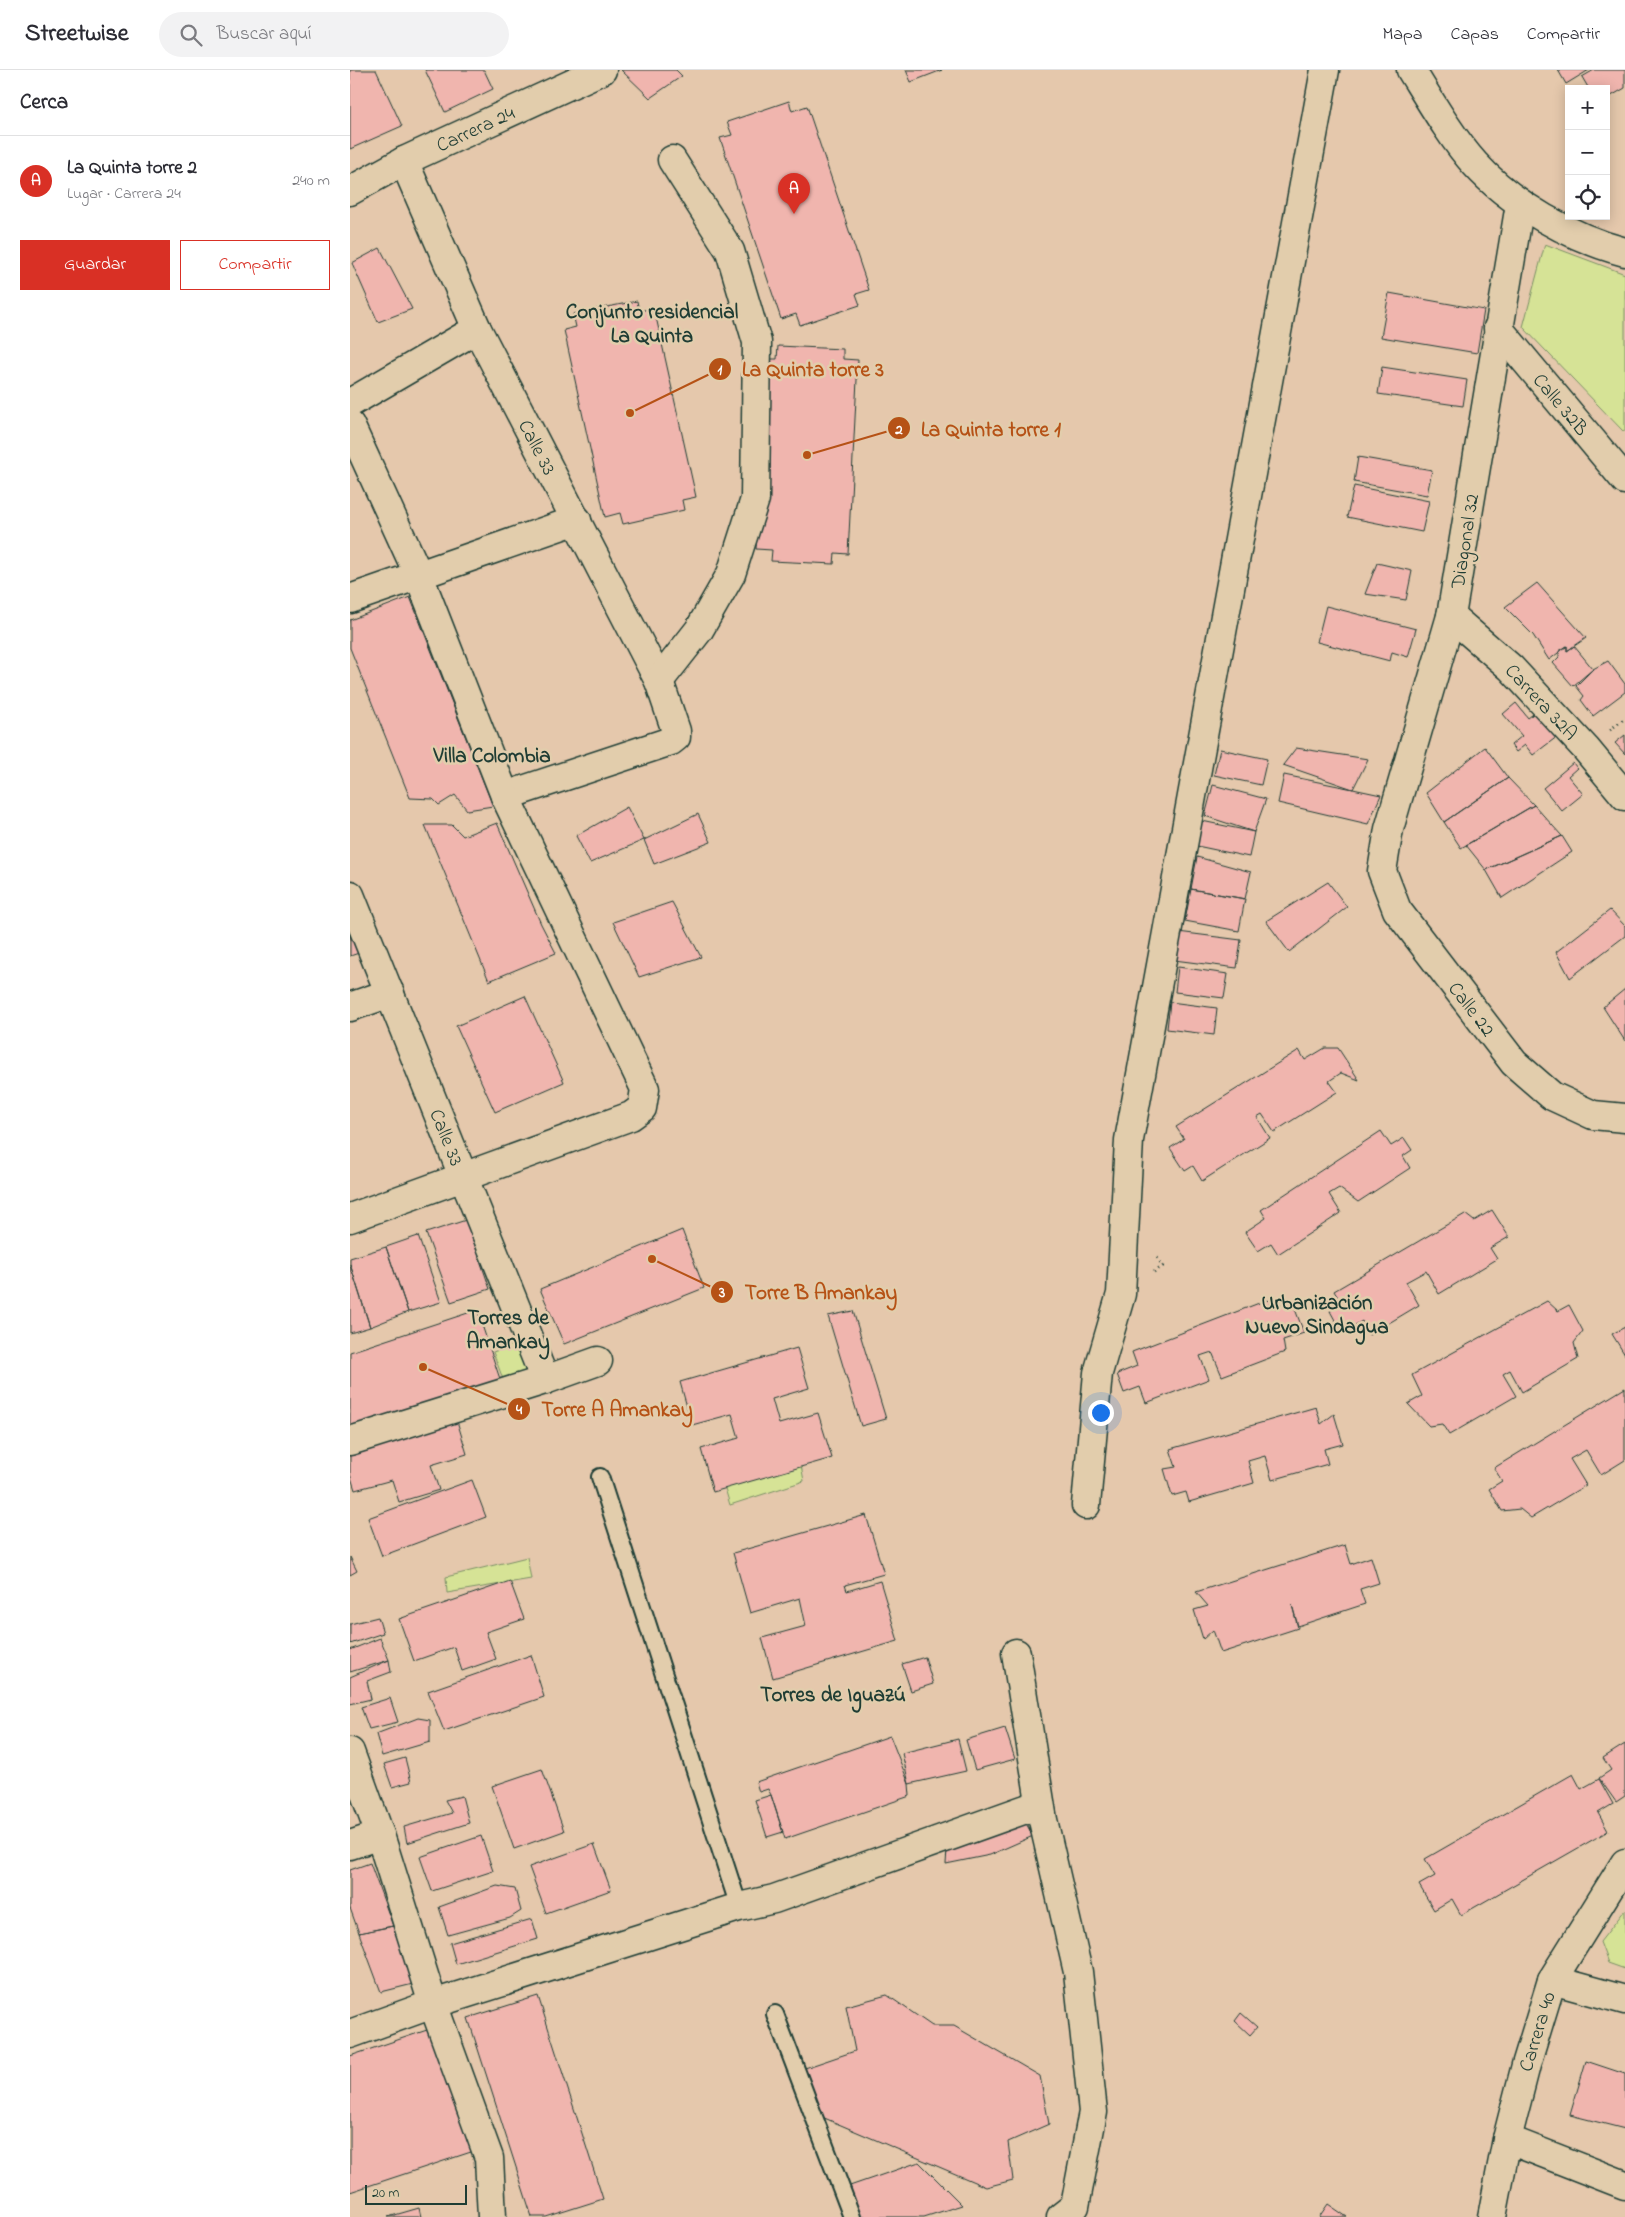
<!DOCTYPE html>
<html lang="es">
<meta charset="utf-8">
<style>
:root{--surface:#fff;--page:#f2f2f3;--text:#2b2b33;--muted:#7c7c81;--line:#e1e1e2;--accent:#d93025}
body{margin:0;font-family:"Indie Flower",sans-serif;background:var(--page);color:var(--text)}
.controls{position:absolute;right:15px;top:15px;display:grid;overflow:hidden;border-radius:0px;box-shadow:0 2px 12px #0003}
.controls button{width:45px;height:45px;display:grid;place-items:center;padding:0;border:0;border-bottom:1px solid var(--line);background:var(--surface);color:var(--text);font:25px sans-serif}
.scale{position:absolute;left:15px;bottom:12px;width:102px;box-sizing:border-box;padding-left:5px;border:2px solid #1f3d34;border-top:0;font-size:14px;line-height:18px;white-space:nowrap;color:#1f3d34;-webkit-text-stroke:4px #e2cdac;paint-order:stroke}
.you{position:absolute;left:750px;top:1342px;width:18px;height:18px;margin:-12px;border:4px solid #fff;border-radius:50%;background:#1a73e8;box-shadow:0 0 0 8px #1a73e833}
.badge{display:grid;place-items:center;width:32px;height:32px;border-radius:50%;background:var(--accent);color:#fff;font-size:16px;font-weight:700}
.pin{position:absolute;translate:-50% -41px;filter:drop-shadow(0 1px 2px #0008)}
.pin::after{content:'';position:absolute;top:26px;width:18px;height:15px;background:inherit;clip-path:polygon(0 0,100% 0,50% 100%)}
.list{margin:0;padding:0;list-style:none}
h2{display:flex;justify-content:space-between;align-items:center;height:65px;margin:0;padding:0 20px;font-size:21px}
h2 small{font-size:16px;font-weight:400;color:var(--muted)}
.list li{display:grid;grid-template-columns:32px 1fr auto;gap:15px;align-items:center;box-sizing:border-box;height:90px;padding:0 20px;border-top:1px solid var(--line)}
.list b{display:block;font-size:19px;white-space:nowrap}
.list p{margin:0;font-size:16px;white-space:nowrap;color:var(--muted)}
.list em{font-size:16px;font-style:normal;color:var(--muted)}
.actions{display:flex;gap:10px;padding:15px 20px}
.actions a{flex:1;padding:11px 0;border:1px solid var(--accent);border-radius:0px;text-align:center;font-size:18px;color:var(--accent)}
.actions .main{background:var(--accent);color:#fff}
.icon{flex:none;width:28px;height:28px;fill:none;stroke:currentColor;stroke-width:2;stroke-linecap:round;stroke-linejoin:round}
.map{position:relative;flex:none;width:1275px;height:2147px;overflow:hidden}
header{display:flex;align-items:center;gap:30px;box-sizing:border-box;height:70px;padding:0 25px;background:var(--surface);border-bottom:1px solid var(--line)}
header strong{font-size:24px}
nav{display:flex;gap:28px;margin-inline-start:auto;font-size:18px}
.search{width:350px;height:45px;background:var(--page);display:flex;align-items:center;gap:12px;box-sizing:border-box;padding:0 18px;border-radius:28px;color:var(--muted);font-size:19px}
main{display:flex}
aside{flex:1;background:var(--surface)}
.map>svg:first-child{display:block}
.green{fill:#d6e396;stroke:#7a9065}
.building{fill:#f0b5ae;stroke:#1f3d34}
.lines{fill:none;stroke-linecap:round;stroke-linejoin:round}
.service-casing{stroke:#1f3d34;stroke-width:20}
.minor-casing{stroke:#1f3d34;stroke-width:31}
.tertiary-casing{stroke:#1f3d34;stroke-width:31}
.path{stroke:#1f3d34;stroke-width:3;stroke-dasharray:1 4;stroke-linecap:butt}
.service{stroke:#e2cdac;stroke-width:16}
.minor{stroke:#e2cdac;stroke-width:28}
.tertiary{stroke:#e2cdac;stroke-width:28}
.labels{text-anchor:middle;stroke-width:5;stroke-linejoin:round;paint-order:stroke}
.street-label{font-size:20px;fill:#1f3d34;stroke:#e2cdac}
.neighbourhood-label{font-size:21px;font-weight:bold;fill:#1f3d34;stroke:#e2cdac}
.leader{fill:none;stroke:#b65216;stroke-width:2}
.callout-dot{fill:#b65216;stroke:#e2cdac;stroke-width:2}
.mark-label{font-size:15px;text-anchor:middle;font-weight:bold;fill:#fff}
.callout-label{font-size:21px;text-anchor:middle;font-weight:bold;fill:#b65216;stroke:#e2cdac;stroke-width:5;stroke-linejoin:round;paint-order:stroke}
</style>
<header>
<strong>Streetwise</strong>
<div class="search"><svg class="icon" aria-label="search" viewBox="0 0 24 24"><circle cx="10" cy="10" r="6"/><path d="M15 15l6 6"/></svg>Buscar aquí</div>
<nav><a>Mapa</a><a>Capas</a><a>Compartir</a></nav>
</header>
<main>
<aside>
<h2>Cerca<small></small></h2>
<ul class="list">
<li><span class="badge">A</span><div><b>La Quinta torre 2</b><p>Lugar · Carrera 24</p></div><em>240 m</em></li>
</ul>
<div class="actions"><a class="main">Guardar</a><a>Compartir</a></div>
</aside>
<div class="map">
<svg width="1275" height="2147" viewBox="0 0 1275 2147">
<rect width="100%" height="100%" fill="#e5c8ac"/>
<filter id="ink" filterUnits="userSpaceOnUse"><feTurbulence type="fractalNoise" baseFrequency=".02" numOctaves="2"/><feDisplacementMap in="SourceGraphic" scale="10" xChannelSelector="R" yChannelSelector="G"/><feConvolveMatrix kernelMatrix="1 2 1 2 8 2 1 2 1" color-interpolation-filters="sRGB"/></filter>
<g filter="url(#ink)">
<path class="green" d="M1195,174L1275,204V360L1273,361L1173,257Z
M169,1273L180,1303L154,1312L143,1282Z
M451,1395L454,1411L380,1435L374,1415Z
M177,1487L181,1509L97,1523L96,1507Z
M1275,1840V1899L1258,1893L1250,1872Z"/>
<path class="building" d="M0,0H26L52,56L0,79Z
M75,0H134L143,19L95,42Z
M271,0H326L332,6L300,28Z
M556,0H592L561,12Z
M1208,0H1239L1216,14Z
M1244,0H1275V18L1256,29V19H1239L1232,7Z
M439,31L442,41L457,36L519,220L506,224L510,235L450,255L446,244L431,249L370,68L382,65L377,52Z
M30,178L62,239L28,252L2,193Z
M1039,223L1134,240L1127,283L1031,267Z
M287,231L289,241L304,238L346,427L332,430L334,440L273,454L270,443L255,447L214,260L226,257L223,244Z
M428,276L493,279V289L508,290L498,484L485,483L484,494L421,491L422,480L406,479L416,289H427Z
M1032,297L1117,310L1113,336L1028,324Z
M1008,387L1082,400L1077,425L1004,412Z
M1004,416L1079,431L1072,462L997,447Z
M1027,493L1062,501L1056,530L1015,524Z
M1187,513L1236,568L1217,581V576L1199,590L1183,565L1155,537Z
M60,527L143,736L117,740L105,725L89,735L83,729L60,728L0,578V550Z
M976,536L1066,559L1058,587L1042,582L1040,591L967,572Z
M1217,576V581L1224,576L1243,599L1223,616L1203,593L1209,587V581Z
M1258,591L1275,614V622L1243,646L1231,630L1234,626L1226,616L1243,599Z
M1166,633L1178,648L1191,638L1212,663L1183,685L1175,675L1166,682L1161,675L1172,666L1153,644Z
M1275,665V684L1265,673Z
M1135,677L1158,708L1094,752L1076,723Z
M946,678L1018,689L1003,719L933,695Z
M870,679L917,689L911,715L864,705Z
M1223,693L1227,698L1218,706L1233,724L1212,741L1193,718Z
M934,705L1003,719L1031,725L1018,754L928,733Z
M1158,708L1184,735L1111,778L1094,752Z
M863,715L916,729L904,762L855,746Z
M1184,735L1212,766L1136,800L1116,775Z
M277,737L294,770L240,793L226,766Z
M348,744L361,772L304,794L294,770Z
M852,751L904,762L899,787L847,776Z
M147,753L191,854L206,883L139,911L75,755H102L113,766Z
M1212,766L1222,782L1152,828L1136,800Z
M847,787L901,802L895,829L841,819Z
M978,812L997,837L939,882L916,851Z
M841,819L895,829L889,861L835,851Z
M322,832L351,887L289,907L263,852Z
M1260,840L1275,856V866L1220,908L1206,882Z
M0,862L9,883L0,886Z
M828,862L891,870L887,898L824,890Z
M828,897L878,904L874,928L825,922Z
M1275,919V971L1253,937Z
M175,926L214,1012L145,1042L106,956Z
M820,932L867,938L864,965L817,959Z
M975,978H988L1009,1010L991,1003L979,1011L987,1022L924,1062L912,1044L907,1047L920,1068L852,1111L843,1096L835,1101L820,1078L834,1069L826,1057L949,980L955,990Z
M1031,1061L1041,1076L1054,1068L1062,1080L1053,1086L1060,1098L1008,1132L989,1118L979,1124L991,1143L928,1184L921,1173L908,1181L895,1162L916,1148L911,1140Z
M1142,1140L1159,1167L1140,1178L1147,1189L1089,1224L1076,1201L1056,1212L1069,1235L1019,1265L1012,1251L992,1263L980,1241L992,1234L984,1221L1115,1144L1124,1151Z
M116,1150L140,1219L101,1232L76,1163Z
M332,1160L354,1218L214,1274L190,1219Z
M68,1166L91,1232L58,1242L36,1177Z
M36,1177L58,1242L20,1257L0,1194V1188Z
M0,1194L20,1257L0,1263Z
M917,1230L925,1238L942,1231L954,1263L933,1270L935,1282L872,1306L862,1282L850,1286L859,1309L796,1333L790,1317L774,1323L767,1304L787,1296L782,1282Z
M1197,1231L1208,1241L1219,1235L1233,1261L1224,1273L1228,1289L1172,1322L1160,1300L1153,1304L1166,1326L1099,1365L1092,1354L1079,1356L1058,1334L1072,1326L1062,1305Z
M127,1240L151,1312L0,1361V1282Z
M503,1241L536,1349L511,1356L478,1246Z
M1275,1257V1285L1262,1264Z
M447,1278L459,1318L422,1329L429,1354L468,1343L482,1388L363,1422L351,1379L389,1368L382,1344L342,1355L330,1312Z
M1275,1318V1390L1251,1405L1236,1380L1220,1389L1236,1415L1181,1448L1170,1439L1152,1441L1139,1419L1152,1411L1144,1398Z
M966,1337L971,1354L984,1344L993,1374L974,1379L978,1394L922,1410L915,1386L898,1391L904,1413L839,1432L836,1422L822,1426L814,1399L826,1397L820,1379Z
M104,1341L117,1384L81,1395L89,1420L49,1432L42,1410L5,1420L0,1404V1373Z
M122,1410L136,1447L32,1486L18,1448Z
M516,1445L534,1504L495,1515L497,1521L530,1511L548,1571L423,1608L412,1568L456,1556L450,1528L400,1543L383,1483Z
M995,1475L1001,1494L1021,1487L1029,1513L1010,1519L1015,1534L948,1556L942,1535L948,1558L871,1583L863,1560L853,1569L844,1540L858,1536L846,1522Z
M0,1487L7,1501L0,1505Z
M160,1511L174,1549L136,1562L146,1589L112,1601L104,1577L64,1591L49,1549Z
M28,1547L33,1563L0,1574V1554Z
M30,1568L39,1590L0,1602V1580Z
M181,1585L194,1627L94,1661L78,1621Z
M575,1587L583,1614L561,1621L552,1594Z
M39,1590L41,1602L17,1611L21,1629L0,1634V1607Z
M40,1628L48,1652L19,1659L11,1637Z
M68,1648L80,1650V1672L32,1686L26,1664Z
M655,1658L665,1689L625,1700L616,1670Z
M540,1666L559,1714L560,1726L435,1769L421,1725L418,1719L409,1722L406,1712Z
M608,1669L616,1701L559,1714L552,1683Z
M1275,1674V1726L1266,1732L1249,1708L1261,1700L1253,1688Z
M55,1688L61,1712L42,1717L34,1694Z
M192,1699L214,1761L164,1779L142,1716Z
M1223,1704L1231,1719L1249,1709L1263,1734L1248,1743L1258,1761L1111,1845L1102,1829L1084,1840L1069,1815L1085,1806L1075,1789Z
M421,1725L433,1762L417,1767L405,1730Z
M112,1726L119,1753L57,1773L54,1757L102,1743L95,1730Z
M673,1748L683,1766L640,1785L596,1794L597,1779Z
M131,1766L143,1801L82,1821L70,1787Z
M244,1774L261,1820L196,1843L179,1797Z
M20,1793L43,1856L9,1863L0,1838V1800Z
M147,1816L165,1819L171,1841L160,1848L98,1865L89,1837Z
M182,1849L188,1869L106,1894L100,1873Z
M43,1856L63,1914L31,1922L9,1863Z
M537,1925L582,1956H604L690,2006L699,2054L658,2072L663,2110L636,2117L465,2044L449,2000L505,1981L496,1936Z
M188,1926L253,2129L196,2147H182L118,1948Z
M891,1943L907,1957L900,1965L885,1951Z
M83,1958L124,2081L0,2122V1986Z
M1236,1991L1275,2004V2059L1220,2045Z
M569,2092L612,2135L574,2147H506L497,2117Z
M978,2134L997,2147H969Z
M69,2138L71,2147H38Z"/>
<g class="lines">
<defs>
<path id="service" d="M250,1407L389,1837
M425,1944L502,2147"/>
<g id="minor">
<path id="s1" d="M54,91L127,259L309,611L326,661V667L321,671L155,726"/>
<path id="s2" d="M0,121L54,91L252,0"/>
<path id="s3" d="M1170,134L1101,546L1039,759L1032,801L1047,840L1164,993L1202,1026L1243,1045L1275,1048"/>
<path id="s4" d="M1148,258L1275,410"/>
<path d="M0,333L127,259"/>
<path d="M0,355L69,506L155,726L295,1019L292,1038L281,1046L0,1148"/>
<path d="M0,529L227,450"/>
<path id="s5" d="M1101,546L1161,598L1236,679L1275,726"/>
<path d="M309,611L349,560L381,504L405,429L407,272L380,181L322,90"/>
<path id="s6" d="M0,825L195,1310"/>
<path d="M0,937L40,923"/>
<path d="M0,1371L195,1310L248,1291"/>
<path d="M736,1435L748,1303L771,1224L779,1070L975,0"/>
<path d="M666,1583L693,1750L728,1902L743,2042L725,2136L711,2147"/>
<path d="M0,1682L30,1765L83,1934L139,2088L142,2147"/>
<path d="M0,1775L30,1765"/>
<path d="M1202,1910L1275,1930"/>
<path d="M0,1964L83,1934L389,1837L424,1829L690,1734"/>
<path d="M1157,2069L1275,2115"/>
<path id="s7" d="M1142,2147L1157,2069L1176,1995L1202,1910L1275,1793"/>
</g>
<path id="tertiary" d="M1061,0C1079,29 1103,70 1125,94C1162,135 1222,168 1275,182"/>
</defs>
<use href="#service" class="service-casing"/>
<use href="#minor" class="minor-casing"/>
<use href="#tertiary" class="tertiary-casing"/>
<path class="path" d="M1260,660L1275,648
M804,1202L813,1196L806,1186"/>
<use href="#service" class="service"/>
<use href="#minor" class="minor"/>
<use href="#tertiary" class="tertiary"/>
</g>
</g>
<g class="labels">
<g class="street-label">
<text dy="7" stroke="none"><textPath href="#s2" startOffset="140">Carrera 24</textPath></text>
<text dy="7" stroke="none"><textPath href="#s4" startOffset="99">Calle 32B</textPath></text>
<text dy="7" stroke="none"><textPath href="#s1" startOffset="316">Calle 33</textPath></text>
<text transform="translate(1114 471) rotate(-81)" y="7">Diagonal 32</text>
<text dy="7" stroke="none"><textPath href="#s5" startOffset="125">Carrera 32A</textPath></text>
<text dy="7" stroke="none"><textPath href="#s3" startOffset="848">Calle 22</textPath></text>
<text dy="7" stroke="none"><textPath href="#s6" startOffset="261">Calle 33</textPath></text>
<text dy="7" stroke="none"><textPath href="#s7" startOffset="191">Carrera 40</textPath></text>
</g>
<g class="neighbourhood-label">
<text x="302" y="248">Conjunto residencial<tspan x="302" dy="24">La Quinta</tspan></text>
<text x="142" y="692">Villa Colombia</text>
<text x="967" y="1239">Urbanización<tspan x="967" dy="24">Nuevo Sindagua</tspan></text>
<text x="158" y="1254">Torres de<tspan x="158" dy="24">Amankay</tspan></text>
<text x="483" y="1631">Torres de Iguazú</text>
</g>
</g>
<path class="leader" d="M280 343L370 299M457 385L549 358M302 1189L372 1222M73 1297L169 1339"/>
<g class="callout-dot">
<circle cx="280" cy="343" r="5"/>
<circle cx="457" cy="385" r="5"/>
<circle cx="302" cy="1189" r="5"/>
<circle cx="73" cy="1297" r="5"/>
<circle cx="370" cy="299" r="12"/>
<circle cx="549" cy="358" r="12"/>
<circle cx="372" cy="1222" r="12"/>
<circle cx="169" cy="1339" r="12"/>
</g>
<g class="mark-label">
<text x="370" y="304">1</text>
<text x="549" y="364">2</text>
<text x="372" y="1227">3</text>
<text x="169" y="1344">4</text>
</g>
<g class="callout-label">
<text x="463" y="306">La Quinta torre 3</text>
<text x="641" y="366">La Quinta torre 1</text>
<text x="471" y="1229">Torre B Amankay</text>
<text x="267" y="1346">Torre A Amankay</text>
</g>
</svg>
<div class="controls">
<button>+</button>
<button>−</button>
<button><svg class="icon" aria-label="locate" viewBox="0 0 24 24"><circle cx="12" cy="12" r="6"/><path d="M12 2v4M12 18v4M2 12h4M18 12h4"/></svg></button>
</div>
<div class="scale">20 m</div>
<div class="you"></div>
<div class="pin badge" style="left:444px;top:144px">A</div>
</div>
</main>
